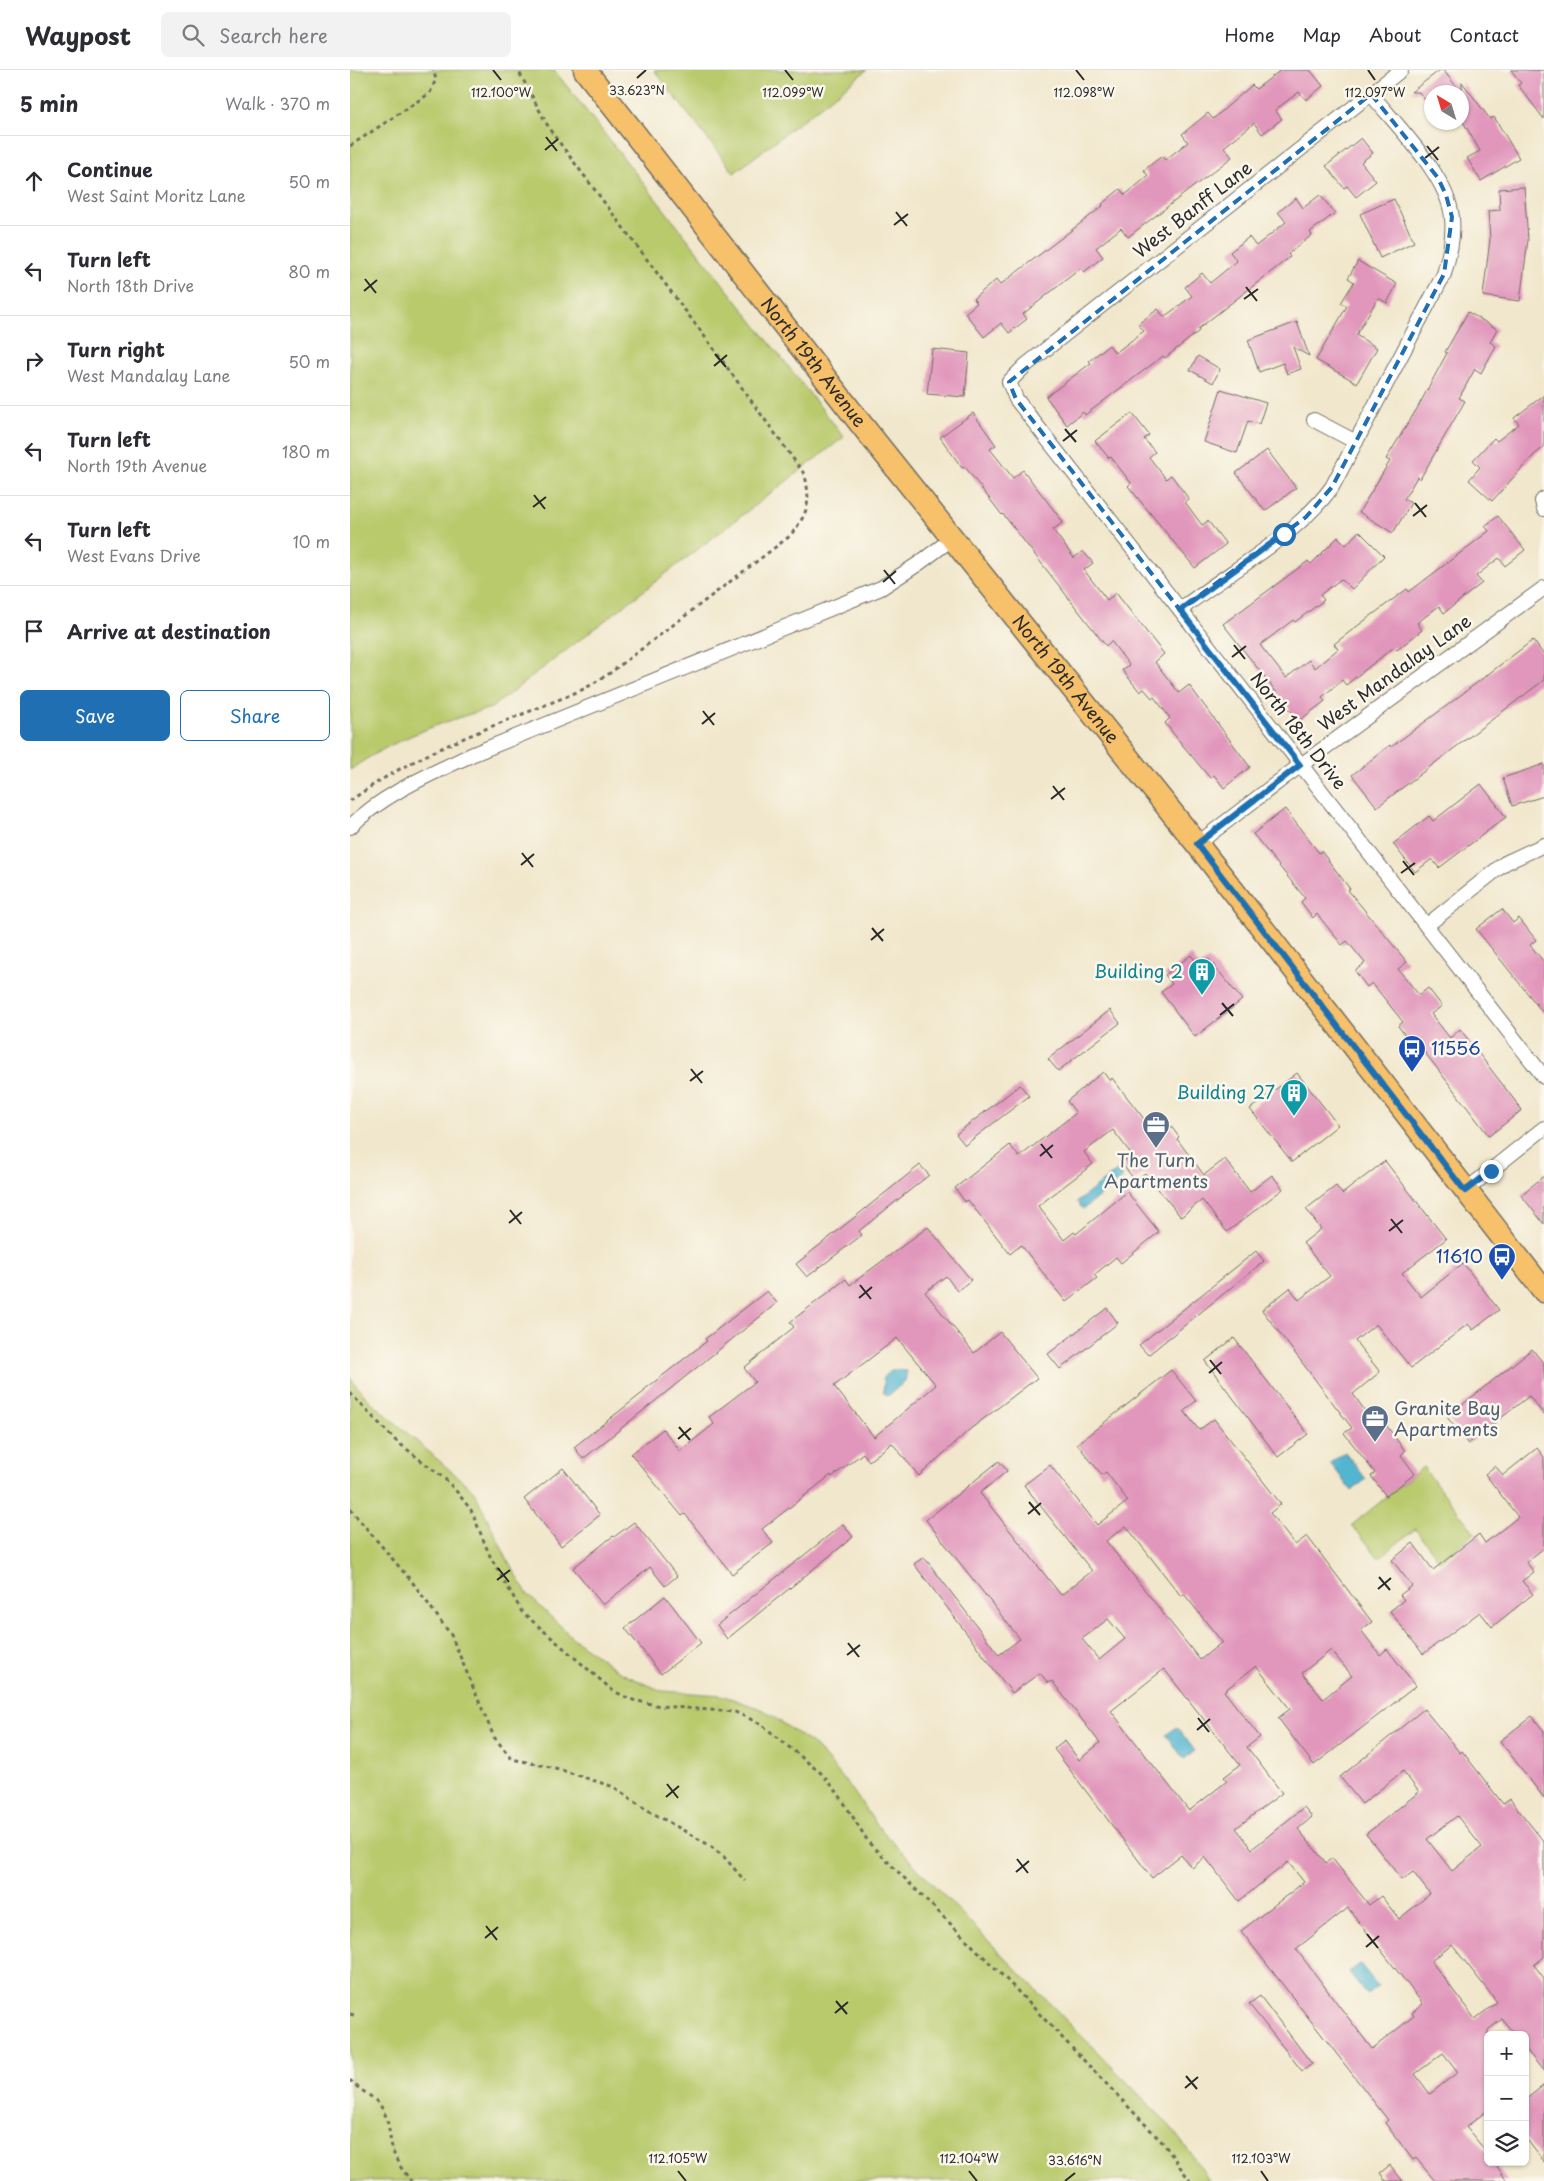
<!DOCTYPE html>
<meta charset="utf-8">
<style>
:root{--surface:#fff;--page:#f2f2f3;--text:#2b2b33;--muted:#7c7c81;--line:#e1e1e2;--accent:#1f6fb2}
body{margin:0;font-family:"Playpen Sans",sans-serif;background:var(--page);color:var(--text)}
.controls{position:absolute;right:15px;bottom:15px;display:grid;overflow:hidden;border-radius:8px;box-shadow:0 1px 4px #0004}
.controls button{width:45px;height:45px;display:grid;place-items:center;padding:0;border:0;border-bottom:1px solid var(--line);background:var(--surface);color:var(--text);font:25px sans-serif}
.compass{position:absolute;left:1074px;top:15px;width:45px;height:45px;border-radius:50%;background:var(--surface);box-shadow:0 1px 4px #0004;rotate:322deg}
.stop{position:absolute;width:15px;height:15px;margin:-11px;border:4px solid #1f6fb2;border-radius:50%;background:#fff}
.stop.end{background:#1f6fb2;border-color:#fff;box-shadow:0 1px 5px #0008}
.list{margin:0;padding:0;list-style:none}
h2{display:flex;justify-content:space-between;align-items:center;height:65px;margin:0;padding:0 20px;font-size:21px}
h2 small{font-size:16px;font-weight:400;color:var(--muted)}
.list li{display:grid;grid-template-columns:32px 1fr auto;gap:15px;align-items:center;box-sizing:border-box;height:90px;padding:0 20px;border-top:1px solid var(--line)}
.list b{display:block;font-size:19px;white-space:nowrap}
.list p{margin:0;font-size:16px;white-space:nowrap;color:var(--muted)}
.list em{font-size:16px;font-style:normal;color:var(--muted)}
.actions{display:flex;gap:10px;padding:15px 20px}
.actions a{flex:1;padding:11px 0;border:1px solid var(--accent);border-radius:8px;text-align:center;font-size:18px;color:var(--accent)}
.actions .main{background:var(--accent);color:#fff}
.icon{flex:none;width:28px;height:28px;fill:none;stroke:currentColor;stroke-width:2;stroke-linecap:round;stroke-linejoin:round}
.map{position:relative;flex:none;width:1194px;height:2111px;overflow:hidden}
header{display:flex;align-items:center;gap:30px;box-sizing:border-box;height:70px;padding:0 25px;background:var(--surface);border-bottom:1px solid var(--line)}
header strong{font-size:24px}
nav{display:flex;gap:28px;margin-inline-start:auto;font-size:18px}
.search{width:350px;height:45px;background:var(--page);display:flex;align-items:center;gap:12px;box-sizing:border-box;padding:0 18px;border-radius:8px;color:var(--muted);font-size:19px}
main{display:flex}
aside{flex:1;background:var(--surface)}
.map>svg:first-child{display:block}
.green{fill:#b9ca6d;stroke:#727a4c}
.water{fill:#52b6d1;stroke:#3e707e}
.building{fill:#e196bb;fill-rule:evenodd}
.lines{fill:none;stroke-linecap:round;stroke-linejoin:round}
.minor-casing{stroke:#706d63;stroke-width:16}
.primary-casing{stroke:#706d63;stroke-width:25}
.path{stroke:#706d63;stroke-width:3;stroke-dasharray:4 4;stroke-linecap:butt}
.minor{stroke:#fff;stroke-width:14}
.primary{stroke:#f6c16b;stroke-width:22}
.route{stroke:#1f6fb2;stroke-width:6}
.marked{fill:none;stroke:#1f6fb2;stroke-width:4;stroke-dasharray:10 6;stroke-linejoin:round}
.ticks{fill:none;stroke:#2b2b2b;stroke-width:2}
.labels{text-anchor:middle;stroke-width:5;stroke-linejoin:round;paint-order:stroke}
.street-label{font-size:18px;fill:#2b2b2b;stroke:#fbf7ec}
.culture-label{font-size:18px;fill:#0d838f;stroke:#fbf7ec;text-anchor:end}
.transit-label{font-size:18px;fill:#164399;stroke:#fbf7ec;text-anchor:start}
.service-label{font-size:18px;fill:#4e5e75;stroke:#fbf7ec}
.ticks-label{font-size:12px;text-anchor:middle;fill:#2b2b2b;stroke:#fbf7ec;stroke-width:5;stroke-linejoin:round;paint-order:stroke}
</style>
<header>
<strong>Waypost</strong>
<div class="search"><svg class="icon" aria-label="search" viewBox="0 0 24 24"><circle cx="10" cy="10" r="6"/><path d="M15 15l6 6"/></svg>Search here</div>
<nav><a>Home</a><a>Map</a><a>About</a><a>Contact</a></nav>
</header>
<main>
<aside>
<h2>5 min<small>Walk · 370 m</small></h2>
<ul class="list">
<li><svg class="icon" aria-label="ahead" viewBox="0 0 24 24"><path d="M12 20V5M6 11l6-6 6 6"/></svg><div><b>Continue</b><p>West Saint Moritz Lane</p></div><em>50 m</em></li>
<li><svg class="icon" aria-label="left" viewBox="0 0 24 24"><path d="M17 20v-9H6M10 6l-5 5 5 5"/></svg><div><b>Turn left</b><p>North 18th Drive</p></div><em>80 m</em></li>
<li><svg class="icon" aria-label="right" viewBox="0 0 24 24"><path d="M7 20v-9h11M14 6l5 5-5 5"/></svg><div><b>Turn right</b><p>West Mandalay Lane</p></div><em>50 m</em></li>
<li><svg class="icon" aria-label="left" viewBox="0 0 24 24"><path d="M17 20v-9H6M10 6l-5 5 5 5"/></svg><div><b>Turn left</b><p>North 19th Avenue</p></div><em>180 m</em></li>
<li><svg class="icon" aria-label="left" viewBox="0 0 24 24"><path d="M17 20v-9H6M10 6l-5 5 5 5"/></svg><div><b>Turn left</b><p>West Evans Drive</p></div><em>10 m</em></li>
<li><svg class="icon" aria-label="arrive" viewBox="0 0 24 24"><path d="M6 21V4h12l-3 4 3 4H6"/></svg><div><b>Arrive at destination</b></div></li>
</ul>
<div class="actions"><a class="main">Save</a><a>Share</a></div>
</aside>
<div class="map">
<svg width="1194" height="2111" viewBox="0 0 1194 2111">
<rect width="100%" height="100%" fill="#fbf7ec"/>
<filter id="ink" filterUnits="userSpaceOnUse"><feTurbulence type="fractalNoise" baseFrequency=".02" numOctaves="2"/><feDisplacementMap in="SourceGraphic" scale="10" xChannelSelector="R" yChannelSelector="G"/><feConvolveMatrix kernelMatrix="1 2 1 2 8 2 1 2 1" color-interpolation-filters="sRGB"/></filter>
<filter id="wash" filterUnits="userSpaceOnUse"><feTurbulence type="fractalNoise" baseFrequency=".0096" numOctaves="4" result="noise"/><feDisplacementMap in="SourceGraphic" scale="20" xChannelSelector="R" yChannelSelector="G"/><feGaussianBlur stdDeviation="1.12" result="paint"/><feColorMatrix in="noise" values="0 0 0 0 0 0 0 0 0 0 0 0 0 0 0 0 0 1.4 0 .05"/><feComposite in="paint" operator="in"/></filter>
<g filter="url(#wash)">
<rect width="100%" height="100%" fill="#f1e7cc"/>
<path class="green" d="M0,0H204L494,367L141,638C92,652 43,669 0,700Z
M304,0H517L384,103Z
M0,1308L18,1329L124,1421L157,1489L178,1525L223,1568L271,1603L312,1621L371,1625L414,1640L466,1677L498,1714L527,1755L569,1800L819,2055L850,2096L859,2111H0Z
M1073,1397L1125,1463L1090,1491L1065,1459L1029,1488L1002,1455Z"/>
<path class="water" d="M767,1101L773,1108L733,1139L727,1132Z
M542,1300L557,1301L555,1311L538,1326L533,1322L534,1312L532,1309Z
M995,1382L1016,1409L1002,1421L980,1393Z
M827,1657L845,1681L834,1689L816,1665Z
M1010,1894L1028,1916L1017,1925L999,1902Z"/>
<g id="blocks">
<path class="building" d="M931,0H960L973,16L956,30L949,22L925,40L932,49L912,64L904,53L874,77L882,87L778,167L771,158L746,178L753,187L734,202L731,198L673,244L677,249L659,263L651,253L634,267L615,243L627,233L623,229L646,210L650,215L753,136L752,134L770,119L775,125L798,106L794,100L812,86L815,90L838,72L832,64L858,43L863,49L902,15L906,19Z
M1090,0H1093L1111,22H1082V39L1069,22H1061Z
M1161,0H1194V49L1168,15L1171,13Z
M1112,12L1140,49L1144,47L1169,88L1131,111L1117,88L1130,81L1112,50Z
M1011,68L1023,83L1011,92L1026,111L1006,127L997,116L994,118L976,96Z
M1174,117L1178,170L1170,231L1133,226L1140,169L1138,141L1150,140L1149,119Z
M970,125L985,143L960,162L962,165L938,184L940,187L848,259L849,261L815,288L813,286L735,345L733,342L717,355L696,327L741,293L739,291L759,275L765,283L794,261L788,254L808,239L814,247L842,226L835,217L852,203L860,213L887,191L880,182L899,167L906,176L936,152L928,142L946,128L953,138Z
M1044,129L1064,172L1030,188L1010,144Z
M1008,191L1047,214L1037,233L1028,228L1006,265L1027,278L1007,313L966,290L997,236L991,233L1004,212L998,208Z
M1118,242L1147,259L1140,272L1146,276L1131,303L1125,299L1109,328L1115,331L1070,409L1067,407L1054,429L1061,433L1043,463L1009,442L1040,391L1036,389L1068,337L1097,283L1095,282Z
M947,252L959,286L943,277L951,299L937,304L933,293L909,302L898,270Z
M582,279L619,283L615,327L577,324Z
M848,286L870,299L863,313L840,300Z
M871,319L916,333L909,354L898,351L887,383L854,372Z
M1194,325V377L1183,386L1142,431L1119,410L1130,397L1123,390L1144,368L1147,371L1169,354L1164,348Z
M623,343L646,375L640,379L663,408L673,400L713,452L703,460L724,488L733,481L743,493L734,500L757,530L766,523L814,584L805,592L829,623L839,615L900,697L874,718L864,705L860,708L830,672L815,653L820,648L804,627L802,628L794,619L790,622L772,600L779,595L761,571L756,576L653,444L652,445L615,397L612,398L590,367Z
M782,343L799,365L794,369L805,382L799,387L816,409L821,405L839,429L835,432L852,455L858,451L876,474L845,498L778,416L781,413L761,387L759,388L745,371Z
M917,380L946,418L915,441L886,403Z
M1148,446L1175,480L1155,496L1149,488L1126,506L1132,513L1094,543L1089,536L1067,553L1072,560L1047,580L1044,577L996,615L992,610L972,627L975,631L949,651L873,554L958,491L961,494L988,467L996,475L1009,461L1034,486L1002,519L991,509L970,525L974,530L945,552L943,550L910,575L936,608L959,590L965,598L988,579L984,574L1010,554L1057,519L1059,522L1139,461L1135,456Z
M1183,570L1194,585V610L1027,737L1002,705L1040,675L1041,677L1095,637Z
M1194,694V726L1162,736L1153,708Z
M1131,714L1156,747L1089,798L1082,789L1065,802L1043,774L1079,746L1083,751Z
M935,739L969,783L971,781L1000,819L998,820L1057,892L1048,899L1069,925L1078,918L1092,936L1081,944L1100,968L1110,959L1172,1040L1139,1066L1063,967L1059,970L1048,956L1053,952L1022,913L1017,917L1005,901L1015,893L997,871L992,875L967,844L963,848L951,832L955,828L903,764Z
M1152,839L1163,853L1169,848L1186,870L1180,875L1194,892V944L1126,859Z
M841,885L849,896L859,889L892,930L845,967L811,922L822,914L815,905Z
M760,940L770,953L708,1001L698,989Z
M753,1002L760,1011L762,1008L798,1054L806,1049L813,1058L819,1054L829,1067L827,1069L854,1105L875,1089L900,1122L922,1105L933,1119L877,1162L852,1130L831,1147L795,1103L785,1110L771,1093L782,1085L763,1060L734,1082L743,1094L688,1136L714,1170L724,1162L726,1164L777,1122L809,1162L771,1193L766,1187L744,1205L747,1208L716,1232L671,1175L660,1184L618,1130L615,1132L605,1118L660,1075L669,1087L726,1043L717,1031Z
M947,1003L988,1055L942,1092L900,1039Z
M670,1015L679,1026L615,1075L606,1064Z
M1035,1091L1096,1169L1052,1203L1071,1227L1113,1193L1149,1240L1123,1260L1118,1254L1061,1298L1026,1254L1005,1271L1030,1302L1003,1324L1018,1345L1024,1340L1031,1348L1055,1381L1051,1385L1065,1404L1036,1426L1021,1406L1025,1403L994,1363L1002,1358L912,1240L940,1218L949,1230L980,1206L953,1173L971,1159L956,1139L986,1116L992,1124Z
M570,1095L579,1105L509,1161L512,1165L457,1207L446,1194Z
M1194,1106V1154L1171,1125Z
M578,1157L621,1210L607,1221L596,1206L575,1222L624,1283L650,1262L687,1308L619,1360L569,1406L542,1373L519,1391L513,1383L482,1407L481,1405L412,1459L423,1473L382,1504L335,1444L332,1446L281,1384L313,1359L330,1381L364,1354L359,1347L405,1312L394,1298L444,1257L440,1252L496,1209L500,1215ZM547,1268L586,1315L524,1367L484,1316Z
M906,1181L914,1191L798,1285L789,1275Z
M417,1221L427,1233L233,1389L224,1377L295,1321L294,1320L357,1271L355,1269Z
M757,1238L768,1253L710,1299L698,1284Z
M884,1268L958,1364L928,1387L855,1291Z
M1182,1279L1194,1294V1345L1179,1326L1118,1374L1097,1347Z
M821,1300L846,1331L834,1341L849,1360L864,1349L931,1434L920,1443L945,1475L957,1466L1022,1552L1011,1560L1030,1585L1037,1579L1066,1616L964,1695L928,1648L940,1639L906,1596L874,1621L910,1667L897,1677L932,1723L886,1758L902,1779L954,1737L962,1747L948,1759L976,1793L982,1788L1019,1835L1031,1826L1049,1849L1080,1824L1063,1802L1052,1810L1016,1764L1069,1722L1053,1701L1012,1734L990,1707L1074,1639L1110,1683L1112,1681L1153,1734L1160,1729L1194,1772V1887L1184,1895L1194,1908V2002L1175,1978V1965H1165L1152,1949L1138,1960V2040L1116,2057L1138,2084V2092H1144L1157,2111H1085L1066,2088L1063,2090L1035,2053L1038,2050L891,1861L954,1812L938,1792L889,1831L855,1787L842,1798L831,1785L802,1808L704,1679L715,1671L729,1690L750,1673L702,1611L698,1613L690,1603L662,1623L564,1494L574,1487L649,1585L670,1569L576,1450L649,1391L657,1401L630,1423L711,1525L742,1501L674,1415L700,1395L747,1455L778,1431L756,1402L752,1405L727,1374ZM776,1456L831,1526L834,1524L872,1572L850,1590L756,1471ZM758,1549L775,1569L749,1590L732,1569ZM981,1580L1002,1606L973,1629L952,1603ZM814,1599L890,1695L874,1707L877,1711L839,1741L761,1641ZM1107,1746L1132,1777L1102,1801L1077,1769ZM998,1838L1073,1934L1062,1943L1064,1946L1022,1979L946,1879ZM1102,1875L1147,1932L1125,1949L1081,1891ZM1093,1983L1108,2002L1080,2024L1065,2004Z
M1187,1378L1194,1387V1478L1176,1492L1184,1502L1172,1511L1183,1524L1142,1557L1130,1542L1073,1584L1040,1541L1054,1530L1050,1525L1062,1516L1042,1490L1063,1473L1083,1500L1129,1464L1135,1473L1168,1447L1135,1404L1145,1396L1153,1405Z
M213,1398L250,1445L211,1476L174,1429Z
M284,1452L327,1506L315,1516L300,1497L253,1535L223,1498L263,1466L264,1467Z
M493,1454L503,1467L377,1569L367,1555Z
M315,1526L351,1573L311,1604L275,1558Z
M1182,1646L1194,1661V1728L1150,1671Z
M910,1926L962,1994L952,2001L899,1934Z
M1194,2015V2092L1175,2067V2030Z
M1040,2095L1053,2111H1036L1030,2103Z"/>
</g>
</g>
<g filter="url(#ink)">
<use href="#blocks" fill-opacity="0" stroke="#706d63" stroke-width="1"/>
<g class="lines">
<defs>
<path id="minor" d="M1051,0L676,295L659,312L666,329L1194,1007
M964,350L1006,372
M1194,429L1192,431L1194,439
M830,540C879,501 946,467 982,417L1094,204C1099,186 1104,167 1102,148C1099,107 1046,55 1021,24
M0,757C33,724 79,705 121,685L531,518L568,494L603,468
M847,774L936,706L1194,518
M1076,856L1155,793L1194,775
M1115,1121L1194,1058"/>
<g id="primary">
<path id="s1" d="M235,0L511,354L847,774L1194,1221"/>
</g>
</defs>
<use href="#minor" class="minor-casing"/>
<use href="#primary" class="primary-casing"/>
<path class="path" d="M0,76L80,23L86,9L83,0
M0,731C71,678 156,653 236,618L260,603L440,466C458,443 461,434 455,405L358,271L200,60L168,0
M0,1323L45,1370L95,1409L107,1422L121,1440L140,1486L172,1542L262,1620L279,1629L310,1636L385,1642L411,1654L472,1704L488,1723L519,1773L655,1908L814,2074L840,2111
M0,1439L63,1513L101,1565L144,1667L162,1689L205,1698L264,1717L294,1738L359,1775L374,1787L395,1811
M0,1944L4,1945
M0,2010C10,2022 27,2026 34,2042C40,2054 39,2068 43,2081C46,2092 54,2102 61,2111"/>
<use href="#minor" class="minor"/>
<use href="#primary" class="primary"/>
</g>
</g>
<g class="lines" filter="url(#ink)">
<path class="route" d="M934,464L830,540L950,695L847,774L1115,1121L1141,1101"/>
</g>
<path class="marked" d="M1021,24L1088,108L1096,125L1102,147L1094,204L982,417L956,447L830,540L666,329L659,312Z"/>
<path class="ticks" d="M143,0L151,10M435,0L443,10M726,0L734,10M1018,0L1025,10M287,8L296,0M196,67L207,81M1077,76L1088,90M195,80L208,69M1075,88L1089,77M546,142L557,156M544,155L558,144M15,209L26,223M896,217L907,231M14,221L27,210M894,229L908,219M365,284L376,297M364,296L377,285M715,359L726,372M713,371L727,360M184,425L195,439M1065,433L1076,447M183,437L196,427M1063,446L1077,435M534,500L545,514M533,512L546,501M884,575L895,589M882,587L896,576M353,641L364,655M352,654L365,643M703,716L714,730M701,729L715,718M172,783L183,797M1053,791L1064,805M171,795L184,784M1051,803L1065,793M522,858L533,871M521,870L534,859M872,933L883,946M870,945L884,934M341,999L352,1013M340,1011L353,1001M691,1074L702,1088M690,1086L703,1075M160,1140L171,1154M1041,1149L1052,1163M159,1153L172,1142M1039,1161L1053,1150M510,1215L521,1229M509,1228L522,1217M860,1290L871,1304M859,1303L872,1292M329,1357L340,1370M328,1369L341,1358M679,1432L690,1445M678,1444L691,1433M148,1498L159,1512M1029,1507L1040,1520M147,1510L160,1500M1028,1519L1041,1508M498,1573L509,1587M497,1585L510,1575M848,1648L859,1662M847,1660L860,1649M317,1714L328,1728M316,1727L329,1716M667,1789L678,1803M666,1802L679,1791M136,1856L147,1870M1017,1864L1028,1878M135,1868L148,1857M1016,1877L1029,1866M486,1931L497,1944M485,1943L498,1932M836,2006L847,2019M835,2018L848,2007M328,2101L336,2111M619,2101L627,2111M911,2101L918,2111M715,2111L725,2103"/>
<defs>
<symbol id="building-pin" viewBox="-11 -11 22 30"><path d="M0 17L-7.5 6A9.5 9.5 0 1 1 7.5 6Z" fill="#0f9aa8" stroke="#fbf7ec"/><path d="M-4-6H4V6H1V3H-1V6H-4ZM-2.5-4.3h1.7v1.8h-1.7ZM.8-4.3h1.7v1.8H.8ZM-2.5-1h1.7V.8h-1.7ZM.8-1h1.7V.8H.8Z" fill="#fff"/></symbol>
<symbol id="bus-pin" viewBox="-11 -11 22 30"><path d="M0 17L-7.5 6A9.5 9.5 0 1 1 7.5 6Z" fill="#1a4fb4" stroke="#fbf7ec"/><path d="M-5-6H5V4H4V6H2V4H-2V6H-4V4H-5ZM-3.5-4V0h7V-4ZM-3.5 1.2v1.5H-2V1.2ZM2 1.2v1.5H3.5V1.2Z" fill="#fff"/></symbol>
<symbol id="office-pin" viewBox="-11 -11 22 30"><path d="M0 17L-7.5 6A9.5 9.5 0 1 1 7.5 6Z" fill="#5c6f8a" stroke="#fbf7ec"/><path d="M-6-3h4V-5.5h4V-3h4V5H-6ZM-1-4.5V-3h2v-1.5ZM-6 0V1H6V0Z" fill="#fff"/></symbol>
</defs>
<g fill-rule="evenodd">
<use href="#building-pin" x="836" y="886" width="32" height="43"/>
<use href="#bus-pin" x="1046" y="963" width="32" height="43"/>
<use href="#building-pin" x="928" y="1007" width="32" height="43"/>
<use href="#office-pin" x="790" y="1039" width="32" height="43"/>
<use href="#bus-pin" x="1136" y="1171" width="32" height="43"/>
<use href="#office-pin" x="1009" y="1333" width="32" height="43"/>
</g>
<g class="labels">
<g class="street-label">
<text transform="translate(843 140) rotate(-38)" y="6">West Banff Lane</text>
<text dy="6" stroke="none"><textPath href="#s1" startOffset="371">North 19th Avenue</textPath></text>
<text transform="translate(1045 603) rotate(-36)" y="6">West Mandalay Lane</text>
<text dy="6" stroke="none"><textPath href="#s1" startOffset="776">North 19th Avenue</textPath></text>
<text transform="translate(948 661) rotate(52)" y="6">North 18th Drive</text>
</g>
<g class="culture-label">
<text x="833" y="908">Building 2</text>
<text x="925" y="1029">Building 27</text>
</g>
<g class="transit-label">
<text x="1081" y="985">11556</text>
<text x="1133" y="1193" text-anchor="end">11610</text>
</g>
<g class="service-label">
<text x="806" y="1097">The Turn<tspan x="806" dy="21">Apartments</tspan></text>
<text x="1044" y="1345" text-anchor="start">Granite Bay<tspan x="1044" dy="21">Apartments</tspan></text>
</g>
</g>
<g class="ticks-label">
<text x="287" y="25">33.623°N</text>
<text x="151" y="27">112.100°W</text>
<text x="443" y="27">112.099°W</text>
<text x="734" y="27">112.098°W</text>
<text x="1025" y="27">112.097°W</text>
<text x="328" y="2093">112.105°W</text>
<text x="619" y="2093">112.104°W</text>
<text x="911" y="2093">112.103°W</text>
<text x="725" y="2095">33.616°N</text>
</g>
</svg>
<div class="controls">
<button>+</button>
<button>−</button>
<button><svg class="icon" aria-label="layers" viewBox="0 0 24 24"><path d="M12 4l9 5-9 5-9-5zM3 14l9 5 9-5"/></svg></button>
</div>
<svg class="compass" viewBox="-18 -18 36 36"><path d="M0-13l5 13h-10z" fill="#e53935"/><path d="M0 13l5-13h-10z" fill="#7c7c81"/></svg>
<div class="stop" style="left:934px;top:464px"></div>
<div class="stop end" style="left:1141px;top:1101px"></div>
</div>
</main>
